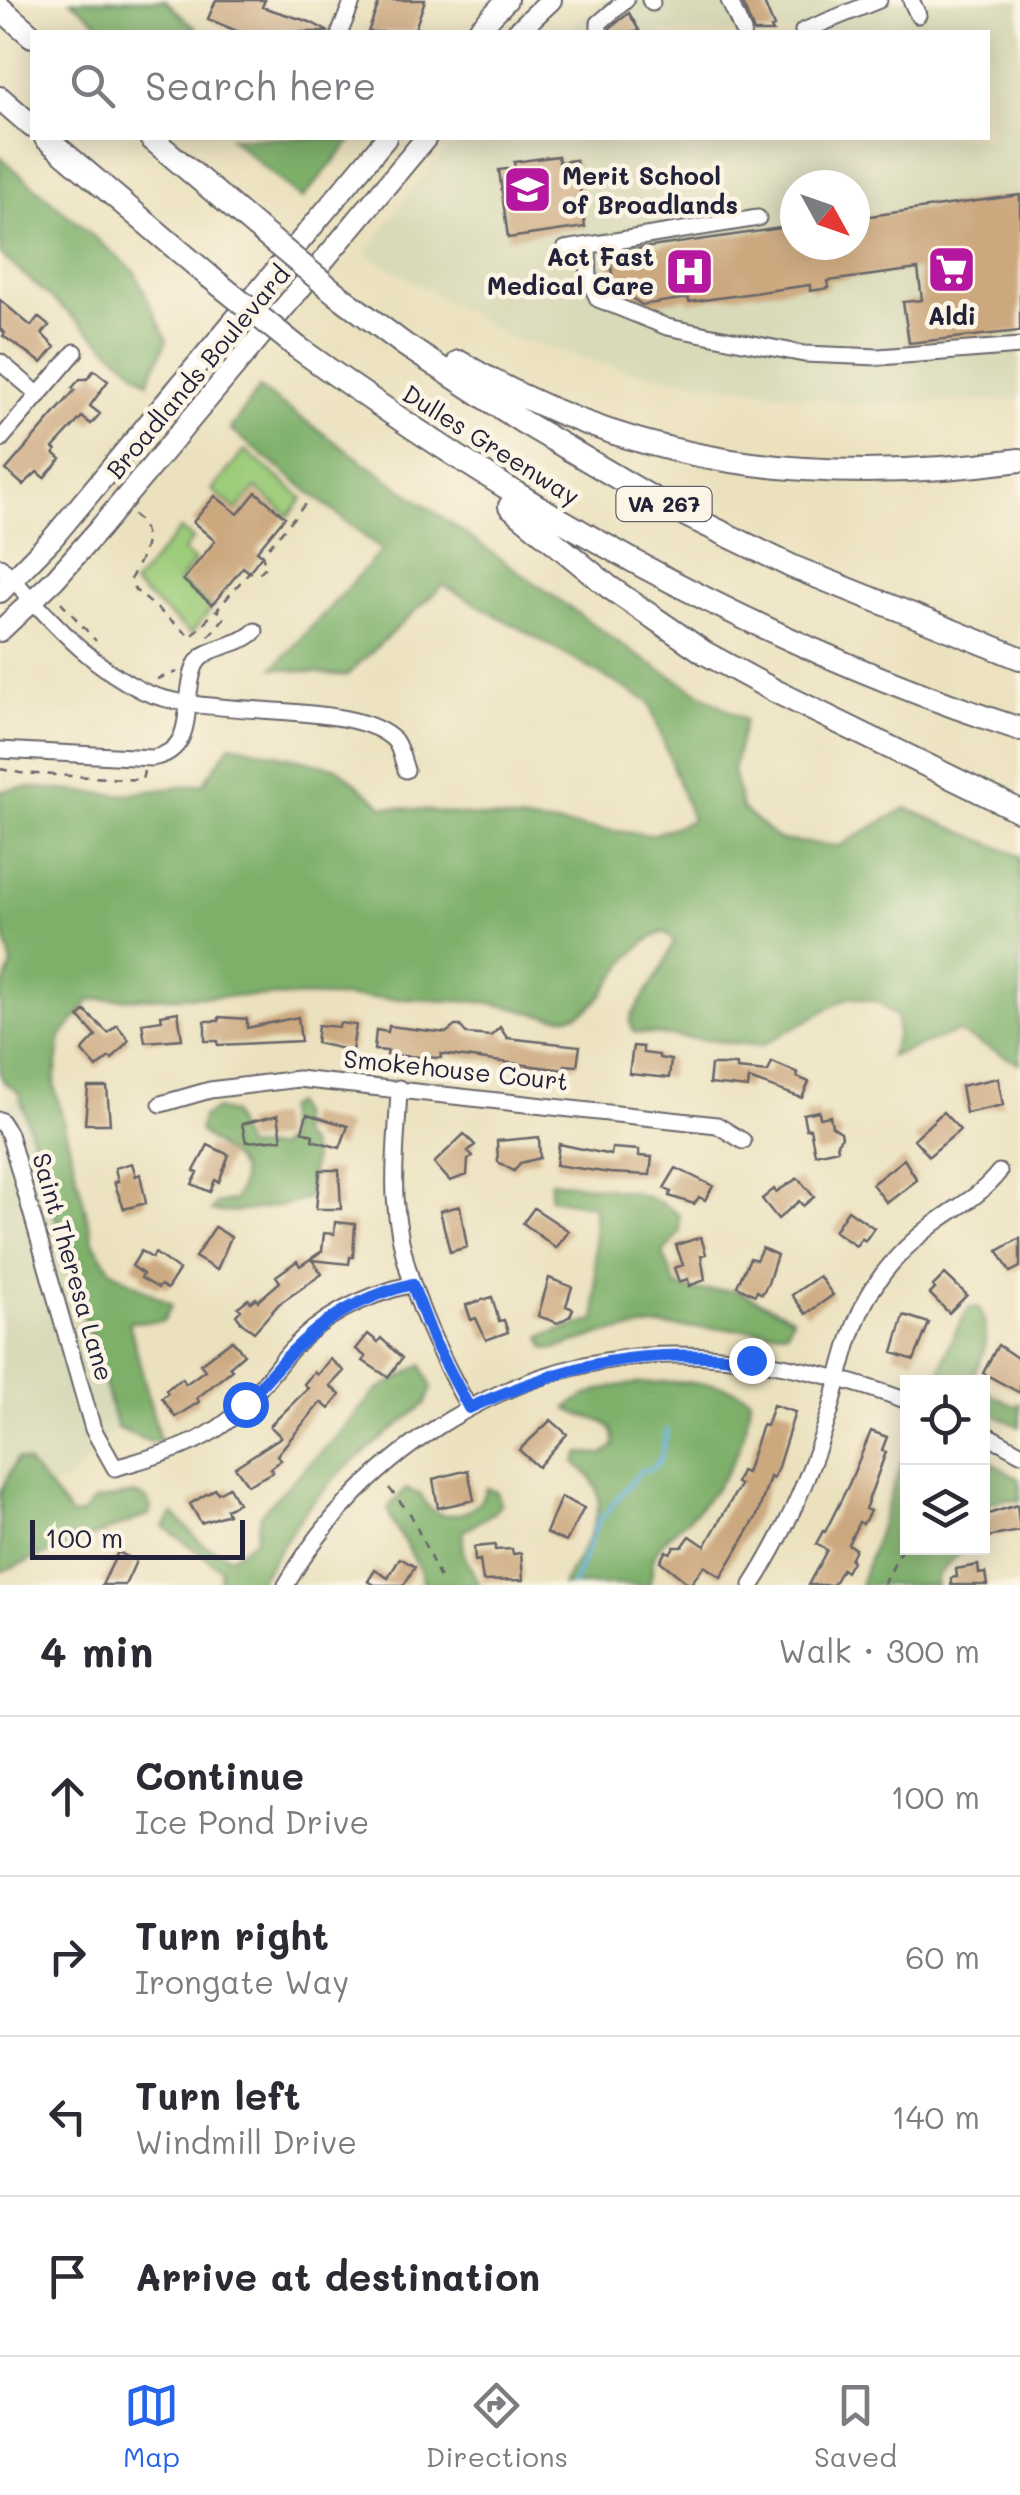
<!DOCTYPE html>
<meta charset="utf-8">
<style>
:root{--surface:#fff;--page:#f7f7f7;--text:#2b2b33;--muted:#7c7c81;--line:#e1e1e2;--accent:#2563eb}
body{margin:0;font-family:Mali,sans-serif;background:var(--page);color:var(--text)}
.controls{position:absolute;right:30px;bottom:30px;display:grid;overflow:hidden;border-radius:0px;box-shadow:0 5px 25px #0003}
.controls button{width:90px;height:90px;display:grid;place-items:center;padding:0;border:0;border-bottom:2px solid var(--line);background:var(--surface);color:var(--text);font:50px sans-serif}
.compass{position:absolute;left:780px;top:170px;width:90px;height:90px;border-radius:50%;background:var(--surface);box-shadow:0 5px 25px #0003;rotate:130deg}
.scale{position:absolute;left:30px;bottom:25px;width:215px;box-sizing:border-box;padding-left:10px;border:5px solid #22223b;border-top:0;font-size:28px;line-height:35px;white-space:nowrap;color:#22223b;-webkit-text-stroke:8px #fcf5e5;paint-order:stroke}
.stop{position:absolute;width:30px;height:30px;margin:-22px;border:8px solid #2563eb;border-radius:50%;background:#fff}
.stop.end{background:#2563eb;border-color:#fff;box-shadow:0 2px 10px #0008}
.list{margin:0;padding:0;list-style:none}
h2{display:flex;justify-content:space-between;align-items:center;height:130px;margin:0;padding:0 40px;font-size:42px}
h2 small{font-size:32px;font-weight:400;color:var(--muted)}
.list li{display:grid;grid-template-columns:65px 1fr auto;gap:30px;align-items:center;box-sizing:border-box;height:160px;padding:0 40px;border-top:2px solid var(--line)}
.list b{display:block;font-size:38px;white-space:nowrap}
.list p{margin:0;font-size:32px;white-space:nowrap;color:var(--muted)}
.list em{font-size:32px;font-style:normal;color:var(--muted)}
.icon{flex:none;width:55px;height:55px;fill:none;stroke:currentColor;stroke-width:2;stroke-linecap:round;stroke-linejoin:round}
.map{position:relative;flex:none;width:1020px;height:1585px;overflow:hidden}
.search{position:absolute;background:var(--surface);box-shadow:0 5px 25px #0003;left:30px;right:30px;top:30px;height:110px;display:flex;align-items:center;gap:25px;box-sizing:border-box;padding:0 35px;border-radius:0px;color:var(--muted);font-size:38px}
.sheet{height:770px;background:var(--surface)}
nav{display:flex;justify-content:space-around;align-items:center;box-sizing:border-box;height:140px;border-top:2px solid var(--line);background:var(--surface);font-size:28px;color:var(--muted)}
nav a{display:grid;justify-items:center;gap:5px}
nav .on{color:var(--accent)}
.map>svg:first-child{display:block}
.built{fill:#d9dab9;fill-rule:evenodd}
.green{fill:#9dcc7a;stroke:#60775a;stroke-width:2.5}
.forest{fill:#7eb06a;stroke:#506952;stroke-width:2.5}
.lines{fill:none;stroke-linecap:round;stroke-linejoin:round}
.stream{stroke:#64b2de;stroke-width:4}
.building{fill:#cca87f}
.minor-casing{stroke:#686569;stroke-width:19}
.major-casing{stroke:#686569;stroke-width:24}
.highway-casing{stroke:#686569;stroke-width:26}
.path{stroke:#686569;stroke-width:2.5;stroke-dasharray:8 8;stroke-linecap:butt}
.minor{stroke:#fff;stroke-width:15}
.major{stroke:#fff;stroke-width:20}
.highway{stroke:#fff;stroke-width:22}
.highway-bridge-casing{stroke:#686569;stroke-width:26;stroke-linecap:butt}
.highway-bridge{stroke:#fff;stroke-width:22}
.route{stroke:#2563eb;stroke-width:12}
.labels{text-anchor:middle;stroke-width:9;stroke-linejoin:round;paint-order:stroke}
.shield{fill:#fcf5e5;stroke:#63616e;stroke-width:2.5}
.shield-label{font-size:22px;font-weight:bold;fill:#22223b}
.poi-label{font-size:25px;font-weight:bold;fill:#22223b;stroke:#fcf5e5;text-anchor:start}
.street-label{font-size:25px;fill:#22223b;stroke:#fcf5e5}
</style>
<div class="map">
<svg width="1020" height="1585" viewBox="0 0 1020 1585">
<rect width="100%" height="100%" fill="#fcf5e5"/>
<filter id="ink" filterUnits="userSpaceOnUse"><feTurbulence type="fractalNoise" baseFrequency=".01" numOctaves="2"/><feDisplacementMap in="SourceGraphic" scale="20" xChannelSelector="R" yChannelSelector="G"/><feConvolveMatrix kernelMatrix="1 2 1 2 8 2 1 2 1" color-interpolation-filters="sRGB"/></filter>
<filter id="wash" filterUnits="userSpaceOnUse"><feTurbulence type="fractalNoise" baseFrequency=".0048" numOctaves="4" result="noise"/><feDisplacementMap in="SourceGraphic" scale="40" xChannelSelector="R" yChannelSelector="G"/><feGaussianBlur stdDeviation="2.25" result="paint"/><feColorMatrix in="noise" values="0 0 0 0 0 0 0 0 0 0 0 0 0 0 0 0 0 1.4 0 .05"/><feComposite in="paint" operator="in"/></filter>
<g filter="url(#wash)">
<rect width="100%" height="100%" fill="#ebe1be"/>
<path class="built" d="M604,0H1020V400L859,404L633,372L510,338L366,254L409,192L458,138H988V32H566ZM795,185H855V245H795Z
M19,1093L117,1428L68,1481L48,1487L0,1494V1114Z"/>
<path class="green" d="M245,450L303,498L289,516L256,488L237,510L212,490Z
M180,529L193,539L183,551L195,561L179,581L212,608L191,634L133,585Z"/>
<path class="forest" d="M71,0H165L200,32H109Z
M230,138H346L351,141L302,199Z
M0,157L135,272L167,340L148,382L0,254Z
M259,388L638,656L745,720L733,770L742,809L779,840L839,846L906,808L1020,856V1064L957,1032L889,1057L897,1036V1018L879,1002L849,997L761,1046L634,1032L630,1023L632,1015L663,967L674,941L665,932C619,946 609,1009 572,1016C547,1021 508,1004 481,1002C351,996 220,993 90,1000L61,1037L54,1084L94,1244L112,1271L172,1305L163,1321L129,1322L160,1441L150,1442L117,1428L19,1093L3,1081L0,1073V996L12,965L0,916V791L26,787L119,795L203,784L231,744L338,768L383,806L652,835L692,820L649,702L443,585L346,676L274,668L382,550L230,429Z
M293,1103L298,1114L300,1137L309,1146L313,1158L309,1196C298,1206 226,1215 211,1211L216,1204L233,1201C259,1161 219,1154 199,1130L202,1117L216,1109L231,1113L245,1147L276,1148L287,1140L285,1108Z
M551,1181C593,1188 646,1186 679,1215L680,1232L663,1253L676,1286L695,1291L736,1290L792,1317L787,1331L656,1326L602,1334L555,1349L545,1348L541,1336L596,1320L594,1206L550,1198Z
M970,1307L979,1308C992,1336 985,1352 972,1378L975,1382H939C943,1355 955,1329 970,1307Z
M422,1365L432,1388L426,1403L345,1468L307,1508L256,1585H219L221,1569L164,1527L173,1513L202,1544L230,1557L255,1540L261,1513L339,1434L376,1391Z
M664,1382C692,1383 727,1381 750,1398C747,1448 723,1486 687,1520C676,1529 661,1541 655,1554C651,1563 653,1576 649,1585H562C575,1564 603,1519 598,1495C596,1481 585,1471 575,1462L580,1453L603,1454L614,1446C617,1413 585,1423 567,1408C595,1384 628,1384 664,1382Z
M982,1390L1015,1406L1020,1403V1427L983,1409Z
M907,1447L908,1548H964L936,1577L937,1585H860Z
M983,1458L1020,1479V1501L1006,1499L983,1505Z
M17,1459L27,1462L72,1516L81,1515L94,1501L134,1494L146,1498L151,1507L149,1515L0,1572V1492Z
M487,1488L497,1492L501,1503L493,1513L463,1531V1552L479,1585H424L419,1567L391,1520L388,1508L406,1489L421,1495C430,1519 461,1521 478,1503C482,1499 484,1493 487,1488Z"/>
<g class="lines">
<path class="stream" d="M573,1585L598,1522L641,1470L652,1469L661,1458L667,1430"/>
</g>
<g id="blocks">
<path class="building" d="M216,0H265L262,7L310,22L329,32H239L208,19Z
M380,0H425L414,32H368Z
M746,0H763L774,27L771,28L773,32H754L742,2Z
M629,13L640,32H611L610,28Z
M558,156L559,162L576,160L585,227L508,238L499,170L515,168L514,162Z
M1020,195V331L909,343L903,302L922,300L918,269L828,281L829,288L810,291V285L689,302L688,298L642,305L632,298L615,294L609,253L795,226V245H855V218Z
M0,300L31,326L38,317L49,326L42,334L55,347L42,363L3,336L5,333L0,329Z
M94,370L108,381L90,406L100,414L91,424L82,417L53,448L56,450L54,453L61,459L44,478L37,472L23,485L6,470L75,390L72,388L80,379H87Z
M256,492L285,517L257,551L262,555L249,572L243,567L212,605L183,580L215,541L193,522L215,496L238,514Z
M85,1011L108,1033L117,1025L129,1040L112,1059L109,1057L97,1068L82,1051L96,1036L79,1017Z
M178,1012L182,1039L145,1042L142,1023L162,1020L161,1015Z
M219,1017L247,1019V1028L298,1017L301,1041L218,1045V1041H205V1021H219Z
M340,1023L356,1025L352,1051L316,1043L318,1025L339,1027Z
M389,1026L446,1033L455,1026H460L467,1034L491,1036L500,1027L507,1038L580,1046L577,1066L565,1065L564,1070L441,1054V1058L387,1055L388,1051L374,1050L376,1030L388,1032Z
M633,1046L643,1047V1053L659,1055V1058L671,1060L669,1078L629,1074Z
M772,1062L798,1073L797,1077L809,1082L802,1098L749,1079L748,1088L709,1084L711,1065H737V1069L768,1072Z
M998,1078L1003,1105L966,1113L961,1086Z
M88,1087H107L110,1124H85Z
M819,1111L820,1118L830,1116L832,1126L841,1132L842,1137L837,1143L838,1149L815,1154L810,1128L806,1129L803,1114Z
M943,1112L960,1130L929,1156L914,1139Z
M307,1114L348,1126L340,1148L312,1140L313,1135L302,1131Z
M278,1115L282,1139L246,1142L242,1124Z
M464,1134L475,1145L468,1151L473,1156L468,1160L467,1175L450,1181L434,1163Z
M539,1137L540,1158L520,1163L514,1171L498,1162L497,1141Z
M559,1144L611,1155L612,1148L639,1150V1156L652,1157L650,1175L610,1173L556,1165Z
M208,1145L229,1155L219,1182L215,1180L210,1192L192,1184L198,1173L194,1171Z
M904,1159L917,1180L887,1203L872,1184Z
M132,1163L136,1176L140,1174L146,1203L124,1209L114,1182L118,1181L115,1168Z
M676,1168L713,1186L705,1200L699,1197L694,1204L669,1196L671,1192L664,1188Z
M320,1170H339L341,1209H316Z
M798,1178L814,1197L803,1206L799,1201L778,1219L762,1199L774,1189L776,1192Z
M460,1206L467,1247L450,1252L440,1211Z
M534,1208L569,1231L556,1248L523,1223Z
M848,1210L874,1228L865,1241L862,1238L856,1246L834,1231Z
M335,1222L355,1224L353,1257H350L349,1264L312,1260L322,1274L279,1304L254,1332L242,1323L236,1315L241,1310L238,1307L248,1299L251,1302L256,1298L258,1301L280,1282L276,1276L297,1261L300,1266L322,1251L324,1233L334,1234Z
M215,1227L231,1237L217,1270L195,1257Z
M701,1237L706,1254L701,1255L705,1280L689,1286L688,1279L679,1282L674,1268L683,1265L676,1245Z
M1020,1238V1267L1010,1272L998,1251Z
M762,1248L777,1255L768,1283L762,1294L757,1291L755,1295L737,1286L750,1258L756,1260Z
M141,1251L152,1258L155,1253L179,1270L167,1289L161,1285L158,1288L141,1278L143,1274L132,1266Z
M945,1274L967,1295L949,1313L930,1294L935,1289L933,1286Z
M819,1276L833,1295L806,1314L792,1295Z
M549,1278L572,1287L566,1306L573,1309L570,1316L558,1323L538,1316Z
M492,1297L499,1321L504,1320L508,1332L486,1340L476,1318L471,1320L466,1305Z
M904,1315L929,1323L914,1360L893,1353Z
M368,1334L378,1342L381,1338L402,1358L388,1377L363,1361L366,1357L356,1349Z
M232,1340L244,1354L229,1367L232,1370L197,1398L199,1402L175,1417L162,1398L168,1393L166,1390L182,1378L186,1384L205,1370L200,1364Z
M998,1345L1020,1360V1393L983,1373Z
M330,1359L344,1371L330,1386L340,1395L329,1409L321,1402L277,1455L281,1460L270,1468L273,1472L248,1485L235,1467L281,1437L270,1426L308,1388L304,1384L314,1372L317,1375Z
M773,1405L795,1412L777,1470L773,1479L770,1477L757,1516L721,1577L704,1566L690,1585L660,1561L666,1551L670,1553L674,1547H682L690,1536L705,1546L740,1485L736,1483L741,1471L746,1473L762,1425L766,1426Z
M551,1420L567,1434L538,1467L519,1450Z
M871,1431L887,1437L882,1450L886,1452L865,1509L870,1511L863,1524L859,1522L848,1544L855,1549L850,1559L852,1561L846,1572L842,1569L833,1585H808L827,1550L816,1544L823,1531L825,1532L849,1484Z
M468,1470L474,1500L438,1508L433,1479Z
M229,1487L238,1503L226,1509L228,1514L201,1523L190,1504L215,1489L218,1493Z
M561,1497L584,1508L566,1542L546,1533Z
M1017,1505L1020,1531L982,1538V1516Z
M495,1545V1550L512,1549L513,1554L521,1553L523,1580L483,1581L480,1560L475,1561L474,1547Z
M118,1552L136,1561L133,1568L125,1585H102Z
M400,1558L415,1567L404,1585H375L368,1581L375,1570L388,1578Z
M978,1565L979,1574L985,1573L987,1585H951V1578L957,1577L956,1569Z"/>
</g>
</g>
<g filter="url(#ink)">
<use href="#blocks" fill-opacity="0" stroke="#686569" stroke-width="2.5"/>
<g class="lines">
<defs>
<path id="minor" d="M650,0L652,3
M729,0L743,32
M911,0L918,15
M803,31L879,0
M340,32L353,0
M599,32V23L626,0
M588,245L589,280L598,299L667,327L804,354L879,357L1020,346
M565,249L758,218
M0,362L39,395
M0,440L75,352
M0,566C44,611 85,664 143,691C207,721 355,698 395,741C400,748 403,761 406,770
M0,750L152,758C199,750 181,700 195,666C205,644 239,648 255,631
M399,1088C398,1124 393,1160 395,1197C400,1273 433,1343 469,1408
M161,1104L210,1090L298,1079L717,1125L743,1141
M0,1120L9,1134L93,1429L115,1468C155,1456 196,1447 229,1420C253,1400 271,1373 291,1350C322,1315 367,1295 412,1284
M982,1432L1020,1453
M286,1585C364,1449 518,1354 676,1355C756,1355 833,1374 908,1401
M752,1585C787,1531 811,1472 830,1412C842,1370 849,1327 872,1290C888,1264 910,1242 934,1224C962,1203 976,1200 999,1172"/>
<path id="major" d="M476,32L507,0
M517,32L551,0
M0,592L52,539L386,138
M0,631L55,579L99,529L426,138"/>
<path id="highway" d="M0,8L32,36
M0,98L32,126
M46,138L210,277
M151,138L256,227
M338,295L405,345L523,422L659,502L793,567L1020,658
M297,347C519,508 758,644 1020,729
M459,362C637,468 818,487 1020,460
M510,506L609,587L705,653L777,692L1020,811"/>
</defs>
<use href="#minor" class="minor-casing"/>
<use href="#major" class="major-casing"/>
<use href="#highway" class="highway-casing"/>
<path class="path" d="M133,515C157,535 142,556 130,580L135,590L191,637L216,610
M61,602L96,641
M209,636L225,617L217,610L249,572L259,574L266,566L262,555L307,502
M157,679L177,672
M0,769L20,773L142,780L144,771
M389,1488L411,1515L443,1585
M884,1585L908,1536"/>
<use href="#minor" class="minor"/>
<use href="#major" class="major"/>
<use href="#highway" class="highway"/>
<defs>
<path id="highway-bridge" d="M256,227L338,295
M210,277L297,347"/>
</defs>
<use href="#highway-bridge" class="highway-bridge-casing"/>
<use href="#highway-bridge" class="highway-bridge"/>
</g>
</g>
<g class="lines" filter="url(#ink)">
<path class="route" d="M245,1404C298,1342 330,1305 412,1284L434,1341L469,1408C570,1364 640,1346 751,1360"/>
</g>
<defs>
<symbol id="school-square" viewBox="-11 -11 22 22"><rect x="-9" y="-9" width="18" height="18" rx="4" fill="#b5179e" stroke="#fcf5e5"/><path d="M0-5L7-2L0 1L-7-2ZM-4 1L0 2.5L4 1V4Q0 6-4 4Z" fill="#fff"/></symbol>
<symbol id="supermarket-square" viewBox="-11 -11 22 22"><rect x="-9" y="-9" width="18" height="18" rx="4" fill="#b5179e" stroke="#fcf5e5"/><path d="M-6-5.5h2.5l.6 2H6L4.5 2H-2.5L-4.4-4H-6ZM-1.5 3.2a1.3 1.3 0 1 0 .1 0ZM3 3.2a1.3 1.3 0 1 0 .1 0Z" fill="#fff"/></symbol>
<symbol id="hospital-square" viewBox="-11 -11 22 22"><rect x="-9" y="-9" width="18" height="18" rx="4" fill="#b5179e" stroke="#fcf5e5"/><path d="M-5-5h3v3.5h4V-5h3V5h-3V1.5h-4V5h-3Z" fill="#fff"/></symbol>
</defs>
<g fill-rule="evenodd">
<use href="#school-square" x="500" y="162" width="55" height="55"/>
<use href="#supermarket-square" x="924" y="242" width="55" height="55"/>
<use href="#hospital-square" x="662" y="244" width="55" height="55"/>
</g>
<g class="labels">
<rect class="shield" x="616.5" y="487" width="95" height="34" rx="8"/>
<g class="shield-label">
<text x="664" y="512">VA 267</text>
</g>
<g class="poi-label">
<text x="562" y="185">Merit School<tspan x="562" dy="29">of Broadlands</tspan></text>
<text x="654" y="266" text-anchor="end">Act Fast<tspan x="654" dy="29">Medical Care</tspan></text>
<text x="952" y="325" text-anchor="middle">Aldi</text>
</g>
<g class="street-label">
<text transform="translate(198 372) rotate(-50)" y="9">Broadlands Boulevard</text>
<text transform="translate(491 445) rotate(32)" y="9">Dulles Greenway</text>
<text transform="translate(456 1070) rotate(6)" y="9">Smokehouse Court</text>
<text transform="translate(73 1267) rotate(74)" y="9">Saint Theresa Lane</text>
</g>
</g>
</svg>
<div class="controls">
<button><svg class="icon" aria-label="locate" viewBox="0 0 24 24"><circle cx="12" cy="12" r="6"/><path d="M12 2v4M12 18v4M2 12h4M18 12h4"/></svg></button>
<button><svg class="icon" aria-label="layers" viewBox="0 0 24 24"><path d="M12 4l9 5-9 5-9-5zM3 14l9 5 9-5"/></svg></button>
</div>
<svg class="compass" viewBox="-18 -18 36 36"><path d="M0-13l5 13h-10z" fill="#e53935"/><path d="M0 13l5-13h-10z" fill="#7c7c81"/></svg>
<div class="scale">100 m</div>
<div class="stop" style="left:245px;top:1404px"></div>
<div class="stop end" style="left:751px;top:1360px"></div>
<div class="search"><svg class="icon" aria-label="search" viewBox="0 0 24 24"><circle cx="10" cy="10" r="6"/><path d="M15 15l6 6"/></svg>Search here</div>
</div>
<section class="sheet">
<h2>4 min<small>Walk · 300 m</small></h2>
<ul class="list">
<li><svg class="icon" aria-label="ahead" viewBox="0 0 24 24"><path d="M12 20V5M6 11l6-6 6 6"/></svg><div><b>Continue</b><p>Ice Pond Drive</p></div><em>100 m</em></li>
<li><svg class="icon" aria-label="right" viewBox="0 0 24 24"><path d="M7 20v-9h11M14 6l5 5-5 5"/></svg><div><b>Turn right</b><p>Irongate Way</p></div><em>60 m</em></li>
<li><svg class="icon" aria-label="left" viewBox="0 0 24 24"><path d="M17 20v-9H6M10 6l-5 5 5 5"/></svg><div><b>Turn left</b><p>Windmill Drive</p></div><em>140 m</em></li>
<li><svg class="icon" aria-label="arrive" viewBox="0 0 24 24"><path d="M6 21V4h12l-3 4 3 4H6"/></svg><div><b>Arrive at destination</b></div></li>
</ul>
</section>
<nav>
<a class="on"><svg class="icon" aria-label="map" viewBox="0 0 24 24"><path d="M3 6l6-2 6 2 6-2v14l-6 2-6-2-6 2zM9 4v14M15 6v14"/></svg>Map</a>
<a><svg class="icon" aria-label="directions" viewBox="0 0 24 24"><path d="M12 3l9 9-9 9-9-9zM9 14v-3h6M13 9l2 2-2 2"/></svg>Directions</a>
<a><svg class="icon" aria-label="saved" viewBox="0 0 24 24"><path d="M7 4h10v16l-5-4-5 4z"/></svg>Saved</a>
</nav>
